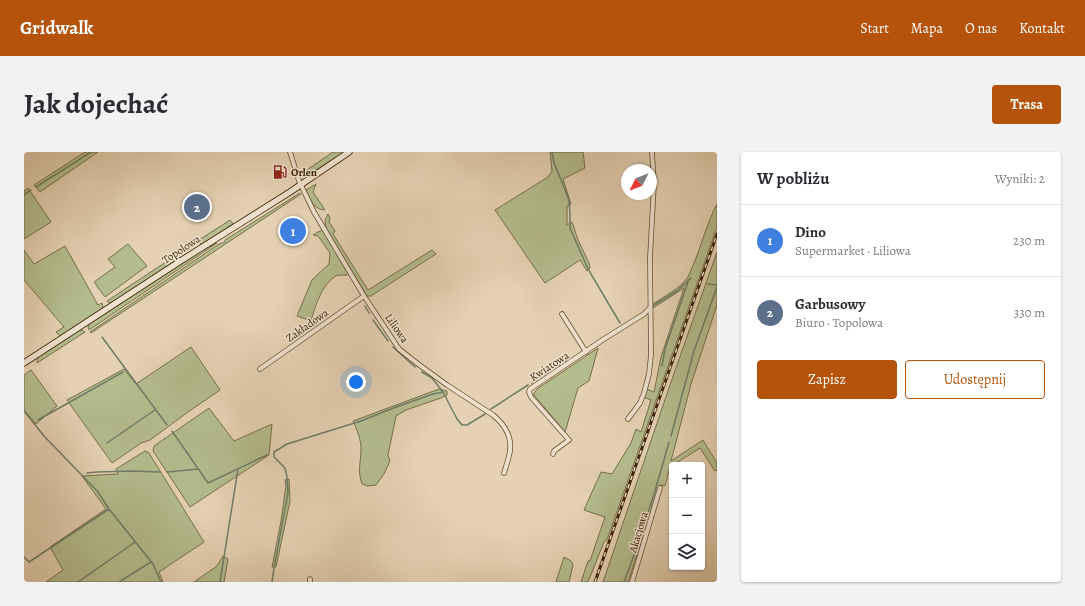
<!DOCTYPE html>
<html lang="pl">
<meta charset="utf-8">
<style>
:root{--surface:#fff;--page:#f2f2f3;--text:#2b2b33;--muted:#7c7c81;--line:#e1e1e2;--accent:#b45309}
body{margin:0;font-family:Alegreya,serif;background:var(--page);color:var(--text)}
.controls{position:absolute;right:12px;bottom:12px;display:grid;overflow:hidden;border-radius:4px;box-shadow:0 1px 3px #0004}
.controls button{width:36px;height:36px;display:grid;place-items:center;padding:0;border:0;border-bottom:1px solid var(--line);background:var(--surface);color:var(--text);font:20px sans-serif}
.compass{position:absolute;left:597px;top:12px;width:36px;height:36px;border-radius:50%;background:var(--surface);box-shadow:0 1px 3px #0004;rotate:228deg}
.you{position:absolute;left:332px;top:230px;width:14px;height:14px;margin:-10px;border:3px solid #fff;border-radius:50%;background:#1a73e8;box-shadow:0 0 0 6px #1a73e833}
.badge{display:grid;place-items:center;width:26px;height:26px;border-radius:50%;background:var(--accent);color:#fff;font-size:13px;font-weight:700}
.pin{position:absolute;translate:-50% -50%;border:2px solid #fff;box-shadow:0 1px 4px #0006}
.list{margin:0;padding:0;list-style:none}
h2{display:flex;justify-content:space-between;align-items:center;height:52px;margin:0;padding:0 16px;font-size:17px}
h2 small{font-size:13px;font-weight:400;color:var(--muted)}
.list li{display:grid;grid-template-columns:26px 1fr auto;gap:12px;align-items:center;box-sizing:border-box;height:72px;padding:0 16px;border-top:1px solid var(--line)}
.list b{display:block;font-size:15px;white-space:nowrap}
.list p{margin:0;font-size:13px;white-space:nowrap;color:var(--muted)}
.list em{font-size:13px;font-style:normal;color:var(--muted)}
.actions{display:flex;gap:8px;padding:12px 16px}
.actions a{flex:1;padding:9px 0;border:1px solid var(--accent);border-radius:4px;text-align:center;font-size:14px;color:var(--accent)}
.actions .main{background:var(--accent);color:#fff}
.icon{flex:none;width:22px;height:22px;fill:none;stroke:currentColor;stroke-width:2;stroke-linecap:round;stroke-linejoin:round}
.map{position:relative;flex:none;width:693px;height:430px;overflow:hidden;border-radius:4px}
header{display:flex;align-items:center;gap:24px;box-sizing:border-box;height:56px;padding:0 20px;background:var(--accent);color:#fff}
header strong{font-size:19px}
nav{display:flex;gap:22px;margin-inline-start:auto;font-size:14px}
.intro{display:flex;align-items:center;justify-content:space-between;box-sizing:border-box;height:96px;padding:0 24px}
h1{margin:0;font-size:28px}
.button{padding:10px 18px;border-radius:4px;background:var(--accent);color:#fff;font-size:14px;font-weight:700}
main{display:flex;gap:24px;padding:0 24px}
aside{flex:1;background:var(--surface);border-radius:4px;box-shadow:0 1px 3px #0004}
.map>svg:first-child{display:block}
.green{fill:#b4bc8e;stroke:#776f48}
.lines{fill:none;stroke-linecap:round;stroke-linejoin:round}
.stream{stroke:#717c67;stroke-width:1.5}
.street-casing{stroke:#654e2f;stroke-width:5.5}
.secondary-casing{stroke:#3a2203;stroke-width:7}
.street{stroke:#eee2ce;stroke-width:4}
.secondary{stroke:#eee2ce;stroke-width:5.5}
.rail-casing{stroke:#3a2203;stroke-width:3}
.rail{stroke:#eee2ce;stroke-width:1.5;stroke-dasharray:4.5;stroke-linecap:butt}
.labels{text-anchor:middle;stroke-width:3;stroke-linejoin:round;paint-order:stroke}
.poi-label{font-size:11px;font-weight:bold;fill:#3a2203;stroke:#eee2ce;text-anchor:start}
.street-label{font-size:11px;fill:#3a2203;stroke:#eee2ce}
</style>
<header>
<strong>Gridwalk</strong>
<nav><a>Start</a><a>Mapa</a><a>O nas</a><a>Kontakt</a></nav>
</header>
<div class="intro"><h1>Jak dojechać</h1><a class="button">Trasa</a></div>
<main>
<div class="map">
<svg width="693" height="430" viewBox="0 0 693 430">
<rect width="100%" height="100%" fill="#e5d2b4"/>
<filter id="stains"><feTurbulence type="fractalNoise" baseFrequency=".005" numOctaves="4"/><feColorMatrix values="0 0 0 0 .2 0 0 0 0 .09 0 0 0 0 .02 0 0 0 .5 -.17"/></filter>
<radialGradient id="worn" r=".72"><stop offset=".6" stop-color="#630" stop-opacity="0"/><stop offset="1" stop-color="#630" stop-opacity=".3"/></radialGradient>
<path class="green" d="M61,0H74L16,40L10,33Z
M309,0H320L284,23L280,20Z
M526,0H559L561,16L539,27L547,52L543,54V73L548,70L554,88L565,111L566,116L563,119L556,108L521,131L471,58L524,25L528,19Z
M292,32L289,40L301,58C291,58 284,47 282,38Z
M4,36L27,70L0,87V39Z
M276,41L277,42L67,181L66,180L113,148L189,96L197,91H199L201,90V88Z
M693,52V75L583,388L580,390L564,430H557L564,409H566L581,365L560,358L577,320L588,322L607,291L612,277L617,280L627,248L620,245L623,237L630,240L637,205L660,136L629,156V152C640,144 656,137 664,125C666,121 668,115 670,111C678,92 683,71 693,52Z
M304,62L306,66L305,70L311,79L309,82L344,138L408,98L412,102L347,144H343L302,76L301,68Z
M206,68L209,72L178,92L172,90Z
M299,78L324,120L322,124L321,123C318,123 314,123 312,124C298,132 291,154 287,169L273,164L288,128L305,112L306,101L294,84L289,83L294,80Z
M193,91L65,178L64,175L66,171L178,98Z
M104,92L123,114L81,145L70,130L91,115L84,107Z
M41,94L74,153L78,151L79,155L76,159L36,184L32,180L40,175L0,128V98L10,112Z
M693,100V153L667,232L647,309L679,288L693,311V318L691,319L676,296L646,315L641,334L636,333L604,430H579L647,230Z
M154,102V105L153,109L89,150L85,151L83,149Z
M55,178H57L61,180L13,211V208L16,203Z
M167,195L196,238L164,260L126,288L117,291L88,311L43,248L100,217L112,232Z
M574,196L565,229L554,236L541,280L510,243V241L513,237Z
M7,218L33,254L12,272L0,258V223Z
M415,237L423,239V243L417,246L382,258L372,264L364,303L366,309L360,322L352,333L343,334L338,332C333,318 337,311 337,297C337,287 333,278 329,269Z
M185,256L210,289L248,272L245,303L166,355L129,299L130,294Z
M121,299L125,301L180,390L135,420L139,430H22L39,418L26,395L82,357L58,324L94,322L92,317Z
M265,327L266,349L252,415H248L257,369L262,334L261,328Z
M199,404L204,407L200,430H170L193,414Z
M540,405L547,409L549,413L545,430H532Z"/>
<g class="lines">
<path class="stream" d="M528,0L530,11L542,40L545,49L546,62V76L564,117L596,171
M12,35L67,0
M0,43L7,38
M684,132L693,133
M630,153L653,139L667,126
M341,154L345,161
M349,168L364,189
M78,185L143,273
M369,195L391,215
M638,214L641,197L665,127
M530,216L546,207
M398,220L408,226L419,240
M508,231L526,219
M467,257L504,233
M0,259L20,284L74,340L85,357
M14,268L99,220
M148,279L184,331L243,303
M647,284L670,199L693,135
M83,291L131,258
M143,320L174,317
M63,321L73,320L108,319L136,320
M0,405L5,410L85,357L129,412L137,430
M54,430L111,390
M95,430L127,410
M196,430L214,317
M248,430L250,416L264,341L263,325L261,316L250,305V300L263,292L337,269L372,255L409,242L419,240L433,267L438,273H443L461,262
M600,430C618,384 632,337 645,290"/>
<defs>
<path id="street" d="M266,0L275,29L290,60L340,144L375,197L394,212L423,233L469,263C480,272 488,284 486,299C485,306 482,314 480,321
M538,162L562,200
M236,217L340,144
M604,267L616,251L620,241L625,222L627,203L626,106L630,31L628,0
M529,302L530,299L545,288L507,245L505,240L506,237L580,187L620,162L626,156
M286,430V427
M608,430L636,336"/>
<path id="secondary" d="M0,211L158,108L266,40L325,0"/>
</defs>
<use href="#street" class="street-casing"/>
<use href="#secondary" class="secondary-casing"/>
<use href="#street" class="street"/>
<use href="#secondary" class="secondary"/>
<defs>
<path id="rail" d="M571,430L693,82"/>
</defs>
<use href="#rail" class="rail-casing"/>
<use href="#rail" class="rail"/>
</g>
<defs>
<symbol id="fuel-bare" viewBox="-9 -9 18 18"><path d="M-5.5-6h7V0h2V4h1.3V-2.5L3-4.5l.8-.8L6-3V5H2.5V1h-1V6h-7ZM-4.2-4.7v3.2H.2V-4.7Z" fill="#8f2418" stroke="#eee2ce" stroke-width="2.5" paint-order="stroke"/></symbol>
</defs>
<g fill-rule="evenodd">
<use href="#fuel-bare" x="246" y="10" width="20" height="20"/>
</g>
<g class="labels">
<g class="poi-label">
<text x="267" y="24">Orlen</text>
</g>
<g class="street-label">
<text transform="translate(157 97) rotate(-33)" y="4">Topolowa</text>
<text transform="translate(283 173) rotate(-35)" y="4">Zakładowa</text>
<text transform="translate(373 176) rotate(55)" y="4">Liliowa</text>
<text transform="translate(525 214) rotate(-33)" y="4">Kwiatowa</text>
<text transform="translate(614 380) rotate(-73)" y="4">Akacjowa</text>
</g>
</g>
<rect width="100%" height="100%" filter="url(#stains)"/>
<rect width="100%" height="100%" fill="url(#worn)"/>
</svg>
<div class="controls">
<button>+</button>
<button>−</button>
<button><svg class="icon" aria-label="layers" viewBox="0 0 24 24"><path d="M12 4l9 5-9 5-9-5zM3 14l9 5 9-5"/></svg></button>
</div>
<svg class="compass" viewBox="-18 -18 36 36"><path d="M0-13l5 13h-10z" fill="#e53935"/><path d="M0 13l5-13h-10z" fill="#7c7c81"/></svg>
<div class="you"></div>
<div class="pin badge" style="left:269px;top:79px;background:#3f7fe0">1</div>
<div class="pin badge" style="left:173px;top:55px;background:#5c6f8a">2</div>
</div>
<aside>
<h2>W pobliżu<small>Wyniki: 2</small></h2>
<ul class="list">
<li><span class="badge" style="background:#3f7fe0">1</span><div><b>Dino</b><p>Supermarket · Liliowa</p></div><em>230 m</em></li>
<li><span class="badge" style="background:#5c6f8a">2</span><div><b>Garbusowy</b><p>Biuro · Topolowa</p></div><em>330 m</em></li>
</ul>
<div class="actions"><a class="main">Zapisz</a><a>Udostępnij</a></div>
</aside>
</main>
